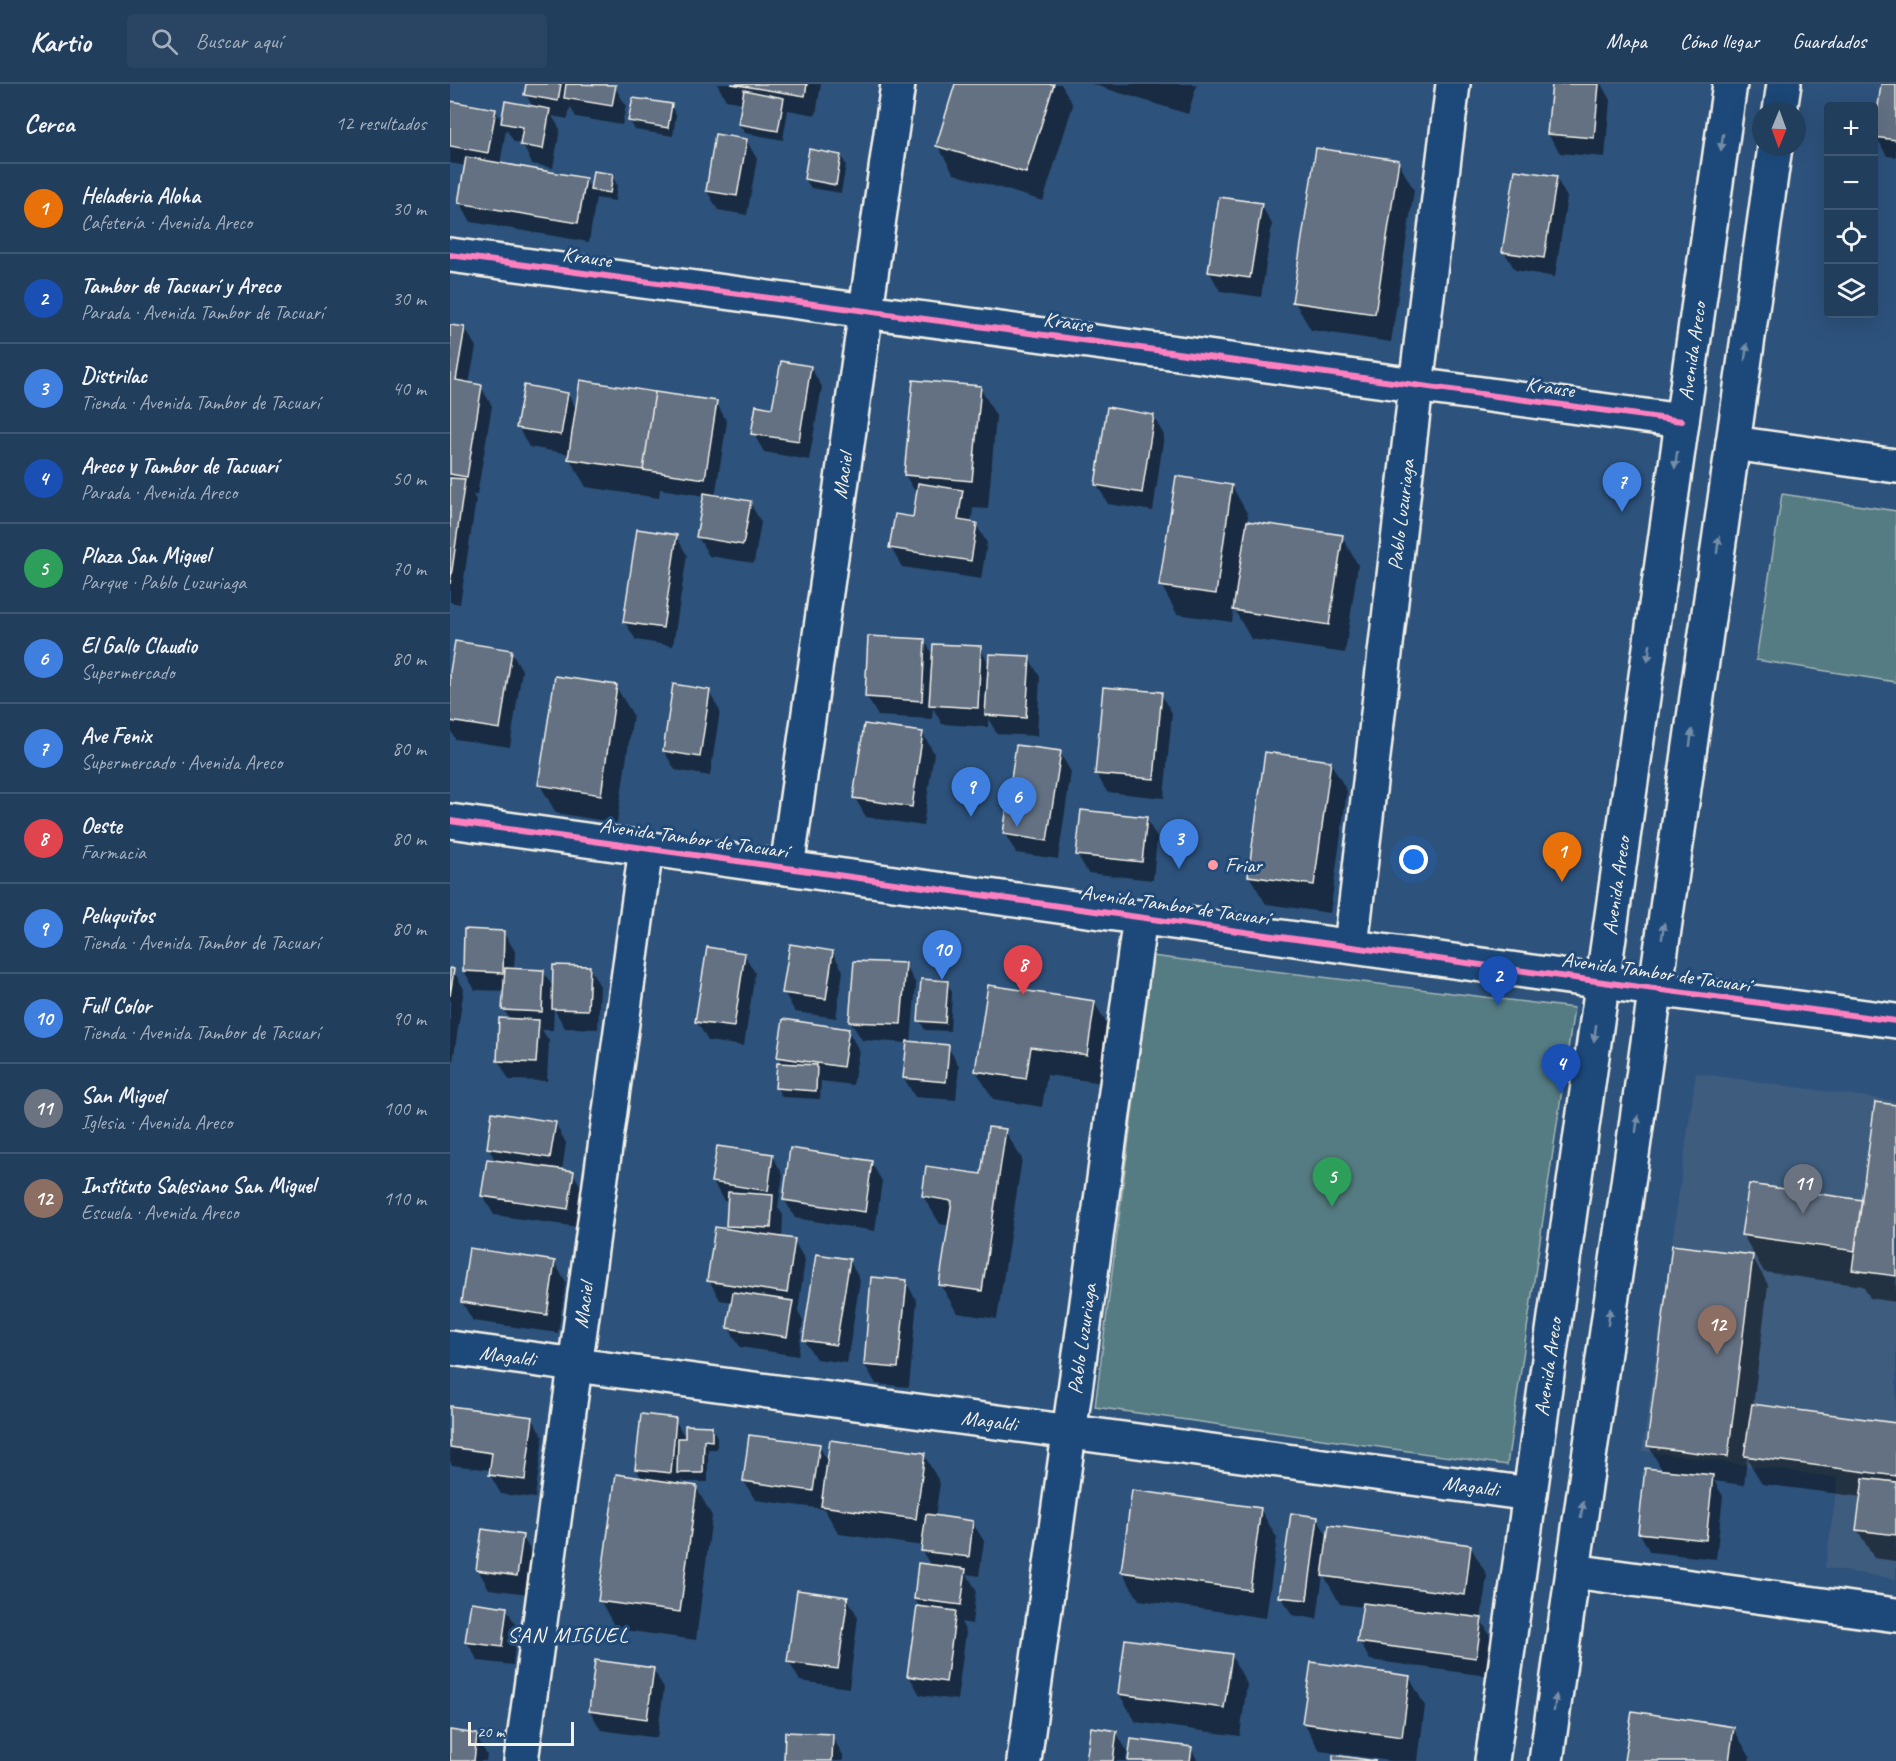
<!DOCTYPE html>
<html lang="es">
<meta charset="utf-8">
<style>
:root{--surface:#223e5d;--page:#2a4563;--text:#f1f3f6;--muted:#a2aebc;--line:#3f5772;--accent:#90b9f0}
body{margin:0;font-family:Caveat,sans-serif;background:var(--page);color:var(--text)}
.controls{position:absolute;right:18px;top:18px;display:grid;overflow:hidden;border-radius:6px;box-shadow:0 6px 24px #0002}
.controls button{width:54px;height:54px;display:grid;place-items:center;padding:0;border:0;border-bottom:2px solid var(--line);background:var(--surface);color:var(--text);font:30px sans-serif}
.compass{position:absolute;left:1302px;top:18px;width:54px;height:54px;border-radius:50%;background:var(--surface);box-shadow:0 6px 24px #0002;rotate:181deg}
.scale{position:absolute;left:18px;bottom:15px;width:106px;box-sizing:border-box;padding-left:6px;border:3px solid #f4f1e8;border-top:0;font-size:16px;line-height:21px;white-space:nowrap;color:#f4f1e8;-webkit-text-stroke:4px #1f4a7a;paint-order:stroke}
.you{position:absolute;left:964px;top:776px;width:21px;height:21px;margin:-15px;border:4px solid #fff;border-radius:50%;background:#1a73e8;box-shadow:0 0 0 9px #1a73e833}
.badge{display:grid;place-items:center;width:39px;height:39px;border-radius:50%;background:var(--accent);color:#fff;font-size:20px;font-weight:700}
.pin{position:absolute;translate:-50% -50px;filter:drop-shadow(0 2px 3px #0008)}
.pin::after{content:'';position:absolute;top:32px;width:21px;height:18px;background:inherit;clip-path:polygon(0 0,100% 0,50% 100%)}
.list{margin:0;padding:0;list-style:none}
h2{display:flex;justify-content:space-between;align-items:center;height:78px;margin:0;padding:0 24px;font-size:26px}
h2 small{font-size:20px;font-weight:400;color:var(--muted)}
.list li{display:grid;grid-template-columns:39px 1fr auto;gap:18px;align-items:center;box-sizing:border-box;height:90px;padding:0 24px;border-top:2px solid var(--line)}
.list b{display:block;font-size:22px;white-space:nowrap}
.list p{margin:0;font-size:20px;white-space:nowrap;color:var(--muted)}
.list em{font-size:20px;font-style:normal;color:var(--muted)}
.icon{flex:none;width:33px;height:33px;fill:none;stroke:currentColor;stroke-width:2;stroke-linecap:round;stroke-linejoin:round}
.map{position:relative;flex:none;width:1446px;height:1677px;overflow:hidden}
header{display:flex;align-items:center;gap:36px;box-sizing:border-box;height:84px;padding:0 30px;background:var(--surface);border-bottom:2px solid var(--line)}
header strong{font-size:28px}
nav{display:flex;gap:33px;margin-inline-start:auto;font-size:21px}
.search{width:420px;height:54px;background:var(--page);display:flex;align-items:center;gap:15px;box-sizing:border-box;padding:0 21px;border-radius:6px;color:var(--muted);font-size:22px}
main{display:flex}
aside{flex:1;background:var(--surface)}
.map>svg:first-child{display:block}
.built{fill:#3e5b7e}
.green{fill:#557c82;stroke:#a4b6b5;stroke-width:1.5}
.shadow{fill:#0007}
.building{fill:#647183;stroke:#f4f1e8;stroke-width:1.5}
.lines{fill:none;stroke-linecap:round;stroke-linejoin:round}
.minor-casing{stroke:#f4f1e8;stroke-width:38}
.major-casing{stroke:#f4f1e8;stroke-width:38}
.minor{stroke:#1f4a7a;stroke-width:33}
.major{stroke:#1f4a7a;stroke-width:33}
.cycleway-casing{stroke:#1f4a7a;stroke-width:10}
.cycleway{stroke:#ff80c0;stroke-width:6}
.oneway{fill:#748da6}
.poi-dot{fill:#ff9aa2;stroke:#1f4a7a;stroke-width:2}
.labels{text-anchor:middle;stroke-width:6;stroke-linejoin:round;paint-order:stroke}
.street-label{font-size:21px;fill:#f4f1e8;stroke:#1f4a7a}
.poi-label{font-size:21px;fill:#f4f1e8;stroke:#1f4a7a;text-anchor:start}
.neighbourhood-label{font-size:22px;letter-spacing:1.5px;fill:#f4f1e8;stroke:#1f4a7a}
</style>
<header>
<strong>Kartio</strong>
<div class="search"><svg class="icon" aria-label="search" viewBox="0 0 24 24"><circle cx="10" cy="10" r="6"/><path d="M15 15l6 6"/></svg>Buscar aquí</div>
<nav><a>Mapa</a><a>Cómo llegar</a><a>Guardados</a></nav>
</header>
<main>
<aside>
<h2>Cerca<small>12 resultados</small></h2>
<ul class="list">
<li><span class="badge" style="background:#e8710a">1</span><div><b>Heladeria Aloha</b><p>Cafetería · Avenida Areco</p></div><em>30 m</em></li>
<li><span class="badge" style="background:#1a4fb4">2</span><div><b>Tambor de Tacuarí y Areco</b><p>Parada · Avenida Tambor de Tacuarí</p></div><em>30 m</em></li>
<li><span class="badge" style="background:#3f7fe0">3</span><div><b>Distrilac</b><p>Tienda · Avenida Tambor de Tacuarí</p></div><em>40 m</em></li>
<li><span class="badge" style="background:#1a4fb4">4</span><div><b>Areco y Tambor de Tacuarí</b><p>Parada · Avenida Areco</p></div><em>50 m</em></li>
<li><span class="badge" style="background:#2e9e5b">5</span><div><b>Plaza San Miguel</b><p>Parque · Pablo Luzuriaga</p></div><em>70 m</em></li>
<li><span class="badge" style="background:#3f7fe0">6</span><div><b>El Gallo Claudio</b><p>Supermercado</p></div><em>80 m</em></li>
<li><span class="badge" style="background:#3f7fe0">7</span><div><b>Ave Fenix</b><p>Supermercado · Avenida Areco</p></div><em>80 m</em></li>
<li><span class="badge" style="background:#e0444e">8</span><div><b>Oeste</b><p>Farmacia</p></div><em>80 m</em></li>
<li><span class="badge" style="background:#3f7fe0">9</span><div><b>Peluquitos</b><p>Tienda · Avenida Tambor de Tacuarí</p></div><em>80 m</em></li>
<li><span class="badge" style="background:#3f7fe0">10</span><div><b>Full Color</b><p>Tienda · Avenida Tambor de Tacuarí</p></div><em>90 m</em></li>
<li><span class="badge" style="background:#6b7280">11</span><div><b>San Miguel</b><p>Iglesia · Avenida Areco</p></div><em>100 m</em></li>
<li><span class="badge" style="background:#8d6e63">12</span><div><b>Instituto Salesiano San Miguel</b><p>Escuela · Avenida Areco</p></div><em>110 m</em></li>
</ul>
</aside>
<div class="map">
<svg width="1446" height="1677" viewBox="0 0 1446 1677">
<rect width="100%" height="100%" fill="#2d527c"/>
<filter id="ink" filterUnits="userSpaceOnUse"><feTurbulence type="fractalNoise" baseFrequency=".0167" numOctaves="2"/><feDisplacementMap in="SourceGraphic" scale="12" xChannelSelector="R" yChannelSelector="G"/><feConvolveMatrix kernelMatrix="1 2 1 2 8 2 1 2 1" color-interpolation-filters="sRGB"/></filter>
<g filter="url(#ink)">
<path class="built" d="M1246,989L1446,1017V1495L1375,1484L1388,1394L1192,1367Z"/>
<path class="green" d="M1332,410L1446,427V598L1306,576Z
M702,872L1124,924L1057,1381L645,1323Z"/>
<path class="shadow" d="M78,0H153L165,3L176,22L172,41L126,33L120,23L118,35L102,32L110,45L103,84L82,80L72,59L64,58L56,45L50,81L135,95L141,106L145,89L162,92L167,101L165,117L146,114L139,158L21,138L10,118L16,82L0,79V19L45,26L53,39L83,23L76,11Z
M267,0H371L366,31L338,26L333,56L295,49L289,40L293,19L276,16Z
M506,0H611L623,21L593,117L504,90L487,61Z
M641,0H747L738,30Z
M1103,0H1151L1160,16L1155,73L1110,69L1098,50Z
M1432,0H1446V73L1437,72L1426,52Z
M221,22L226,31L223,52L185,46L180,37Z
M296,56L307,75L297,131L268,126L257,107Z
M391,72L396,81L391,109L361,104L355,95Z
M948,78L964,106L941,258L861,246L844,217Z
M1106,94L1117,113L1105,193L1065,186L1054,167Z
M811,121L822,140L811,213L770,207L759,187Z
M0,242L15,244L26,263L19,300L31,303L42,322L27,411H23L26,416L10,520L0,518Z
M361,284L372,303L359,376L314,368L303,349Z
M530,303L546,332L538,425L522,424L523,426L521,440H526L537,459L531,495L452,483L441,464L464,435L468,412L455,391Z
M118,310L127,326L266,318L277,338L265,413L300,419L311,438L304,479L259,472L248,453L255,412L210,405L209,414L136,403L119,374L120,370L79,363L68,343Z
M703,332L714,351L703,427L658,420L647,401Z
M782,402L798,431L797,439L892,453L908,481L895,569L801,555L784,525L782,538L727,530L711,501Z
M226,452L237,471L223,562L186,556L174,537Z
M474,556L484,572L530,564L539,580L579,574L590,593L587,652L547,650L538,634V643L492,640L483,624L482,635L428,632L417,613Z
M61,567L72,586L60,663L5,655L0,645V598Z
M166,603L183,631L167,739L106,729L90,701Z
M259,608L270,627L260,692L225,686L214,667Z
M711,610L722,629L714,714L657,708L646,689Z
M473,650L484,669L473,742L416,733L405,714Z
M610,669L621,688L608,775L566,769L555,750Z
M880,678L897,707L880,829L816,820L799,792Z
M696,734L707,754L703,796L638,789L627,770Z
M53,848L65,867L64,886L93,887L104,905L139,883L150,902L148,945L115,944L104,925L103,946H92L99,957L97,997L59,996L48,976L60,937L54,925L55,907L25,906L14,887Z
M382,868L393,887L386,934L345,928L334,908Z
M294,870L305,889L294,962L258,957L247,938Z
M455,881L466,900L461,959L498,963L509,982L506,1016L465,1013L454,994L458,959L412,956L400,937Z
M0,886H3L14,905L0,997Z
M497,898L502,908L500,947L475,946L470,937Z
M644,918L661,947L653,999L597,991L592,1023L543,1015L526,987Z
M398,947L409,966L403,1001L371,997L370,1015L332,1013L327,1004L333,981L328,973Z
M1446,1022V1218L1420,1214L1413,1202L1314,1188L1293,1151L1413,1117Z
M105,1039L116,1059L112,1087L123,1089L134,1108L128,1143L44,1131L33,1112L46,1077L38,1064Z
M555,1047L572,1075L547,1235L507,1229L491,1201L500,1142L490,1140L473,1112L532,1091Z
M322,1071L333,1091L328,1123L333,1131L332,1155L344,1157L355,1176L348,1228L353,1237L348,1272L290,1263L279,1244L283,1218L270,1216L259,1196L281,1147L278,1141L279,1118L274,1117L263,1098Z
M421,1078L432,1097L425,1147L345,1134L334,1115Z
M1302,1172L1318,1201L1303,1322L1446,1341V1477L1424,1474L1407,1445L1412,1413L1312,1400L1297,1374L1294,1401L1264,1397L1273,1412L1266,1475L1200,1468L1189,1448L1213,1388L1199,1362Z
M399,1176L410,1196L397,1279L366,1275L354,1256Z
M104,1178L116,1198L108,1249L23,1237L12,1218Z
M423,1195L456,1198L467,1217L459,1303L426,1300L415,1281Z
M0,1324L82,1334L93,1353L85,1414L51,1410L40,1391L41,1386L2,1381L0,1377Z
M225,1336L236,1355L262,1343L267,1353V1365H258V1398H234L232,1394V1401L246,1403L262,1432L246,1556L166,1545L150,1516L193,1396L186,1385Z
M369,1362L378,1378L474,1371L490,1399L485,1433L522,1438L534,1457L529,1492L517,1490L526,1506L522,1540L511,1538L516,1548L507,1616L470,1611L459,1592L470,1524L465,1515L481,1482L472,1467L473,1462L389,1450L374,1425L305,1416L294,1397Z
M810,1425L827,1454L816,1534L689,1516L672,1488Z
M867,1434L879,1455L1020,1462L1037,1491L1031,1536L1042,1555L1037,1592L920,1576L909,1557L914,1523L890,1520L873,1490L867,1535L842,1531L831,1512Z
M72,1452L83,1471L78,1510L39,1505L28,1486Z
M397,1514L408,1533L399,1604L350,1597L339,1578Z
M56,1524L67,1543L63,1581L28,1577L17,1558Z
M781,1571L797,1600L790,1652L686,1638L669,1610Z
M203,1585L214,1604L207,1654L151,1646L140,1627Z
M959,1593L975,1622L968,1677H940L870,1667L854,1639Z
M1283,1644L1300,1673L1299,1677H1176Z
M0,1648L26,1652L37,1671L36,1677H0Z
M666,1648L677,1667L676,1677H638Z
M382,1652L393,1671V1677H335Z
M741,1665L748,1677H679Z"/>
<path class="building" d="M76,0H111L108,17L74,11Z
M116,0L166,1L162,22L114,14Z
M281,0H357L355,12Z
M505,0H604L576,89L486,62Z
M1102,0H1149L1144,54L1097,50Z
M1431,0H1446V56L1424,53Z
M294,6L334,14L328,47L288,40Z
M183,14L222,20L218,44L178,37Z
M0,17L46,25L38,69L0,62Z
M55,17L100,25L93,65L70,61L73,43L51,39Z
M265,50L297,55L287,112L256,107Z
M866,64L949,76L925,230L842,218Z
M359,65L391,71L386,101L354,95Z
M16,73L136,94L128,139L8,119Z
M1065,86L1107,92L1094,174L1052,168Z
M143,87L163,90L160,109L140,106Z
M769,113L812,119L800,194L758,188Z
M0,241L15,243L6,296L32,301L17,393L0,390Z
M331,277L361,282L349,357L301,350L306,321L322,324Z
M130,296L205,308L193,386L118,375Z
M463,296L531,302L522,397L454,391Z
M74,301L118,309L111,351L66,344Z
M205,308L267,317L255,395L193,386Z
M657,323L704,331L692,409L645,401Z
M726,392L782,401L766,510L709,502Z
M0,394L15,395L0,500Z
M468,399L513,406L508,436L527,439L521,477L439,464L445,430L463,433Z
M254,409L301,417L293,461L246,453Z
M797,437L893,451L879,541L783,526Z
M187,445L227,451L213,544L173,538Z
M418,552L475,555L472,617L415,613Z
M5,557L62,566L50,645L0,637V588Z
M483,560L531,562L528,624L479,621Z
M539,570L580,572L576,634L535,631Z
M105,592L167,601L151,711L88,701Z
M223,600L260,606L250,673L213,667Z
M653,603L712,608L704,695L645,690Z
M414,640L473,648L462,723L403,714Z
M566,661L611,667L597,757L553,750Z
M815,668L881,677L864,801L798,792Z
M631,726L697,733L692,778L626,771Z
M14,845L54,847L53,889L13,887Z
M340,860L383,867L376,915L332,909Z
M257,863L295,869L284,943L245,938Z
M404,877L456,879L451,940L399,938Z
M103,881L140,882L138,926L102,925Z
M0,884L4,885L0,912Z
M55,884L94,886L92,928L52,926Z
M471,895L498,897L495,939L468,937Z
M538,901L645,917L637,971L581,963L576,995L525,987Z
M49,934L89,936L86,979L47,977Z
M333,935L399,945L393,983L327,973Z
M457,957L499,961L496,998L453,994Z
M327,979L367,981L366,1007L325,1004Z
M1425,1018L1446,1021V1192L1402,1186Z
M42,1028L106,1038L100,1074L37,1064Z
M538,1043L556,1045L532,1207L489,1201L502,1117L472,1112L476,1082L531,1090Z
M267,1062L323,1070L318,1107L261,1098Z
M340,1064L422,1077L415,1128L333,1116Z
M37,1075L124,1087L118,1125L31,1112Z
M1299,1100L1412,1116L1405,1167L1291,1151Z
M278,1108L323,1111L321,1144L276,1142Z
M265,1143L345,1155L337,1209L257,1197Z
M1222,1161L1303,1171L1278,1373L1197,1362Z
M19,1164L105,1177L97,1231L11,1218Z
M366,1170L400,1175L386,1261L353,1256Z
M421,1193L457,1196L448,1284L414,1281Z
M283,1208L343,1217L337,1253L277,1244Z
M1302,1320L1446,1339V1392L1294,1372Z
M0,1322L83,1333L75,1396L39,1391L42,1369L0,1363Z
M191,1330L226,1334L221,1389L185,1385Z
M235,1341L262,1342V1357L254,1356L253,1389H227L228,1354H235Z
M299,1351L370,1360L363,1407L293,1397Z
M380,1356L475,1369L466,1435L371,1422Z
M1195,1384L1263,1391L1256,1456L1188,1449Z
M166,1390L247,1402L230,1528L148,1517Z
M1413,1394L1446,1398V1451L1406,1446Z
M682,1406L811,1424L800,1506L671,1488Z
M841,1429L868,1433L857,1516L829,1513Z
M476,1430L523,1437L519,1473L471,1467Z
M879,1441L1021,1461L1015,1511L872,1492Z
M32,1445L73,1451L67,1492L26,1486Z
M468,1479L516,1485L511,1521L464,1515Z
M347,1506L398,1513L388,1585L337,1578Z
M21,1518L57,1523L52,1563L15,1558Z
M913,1519L1032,1534L1026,1574L907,1558Z
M467,1522L506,1527L496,1598L457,1592Z
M675,1555L782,1570L774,1624L668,1610Z
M145,1576L204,1584L197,1635L139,1627Z
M861,1578L960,1592L952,1653L852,1639Z
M1182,1627L1284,1643L1279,1677H1174Z
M641,1643L667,1647L663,1677H636Z
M0,1646L27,1650L24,1677H0Z
M335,1648L383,1650L382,1677H334Z
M681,1655L742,1663L740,1677H678Z
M883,1671L926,1677H883Z"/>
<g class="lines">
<defs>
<g id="minor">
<path d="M0,171L1232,337"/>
<path d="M1283,359L1446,382"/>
<path id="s1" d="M337,784L448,0"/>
<path id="s2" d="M901,862L966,302L1003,0"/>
<path id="s3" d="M0,1264L1080,1410"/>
<path d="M1123,1487L1446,1531"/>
<path id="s4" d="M71,1677L196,764"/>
<path id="s5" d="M574,1677L690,833"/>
</g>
<g id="major">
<path d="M1330,27L1334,0"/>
<path d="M0,737L1182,902L1446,937"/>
<path id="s6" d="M1042,1677L1280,0"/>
<path d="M1096,1677L1325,63"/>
</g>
</defs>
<use href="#minor" class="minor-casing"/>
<use href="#major" class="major-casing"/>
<use href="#minor" class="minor"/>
<use href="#major" class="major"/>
<defs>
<path id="cycleway" d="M0,171L1232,337
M0,737L1182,902L1446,937"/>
</defs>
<use href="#cycleway" class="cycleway-casing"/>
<use href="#cycleway" class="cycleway"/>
</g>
<defs><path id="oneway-solid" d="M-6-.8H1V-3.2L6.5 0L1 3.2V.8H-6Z" transform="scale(1.5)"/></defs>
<g class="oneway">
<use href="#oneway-solid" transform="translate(1272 58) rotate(98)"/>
<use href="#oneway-solid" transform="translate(1296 268) rotate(-82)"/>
<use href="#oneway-solid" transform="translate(1226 376) rotate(98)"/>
<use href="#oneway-solid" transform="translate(1268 461) rotate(-82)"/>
<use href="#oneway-solid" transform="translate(1199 569) rotate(98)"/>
<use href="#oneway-solid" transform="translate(1241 654) rotate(-82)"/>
<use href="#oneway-solid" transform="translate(1213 847) rotate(-82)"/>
<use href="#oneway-solid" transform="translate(1145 949) rotate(98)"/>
<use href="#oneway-solid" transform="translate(1187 1040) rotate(-82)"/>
<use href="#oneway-solid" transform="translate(1159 1233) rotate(-82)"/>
<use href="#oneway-solid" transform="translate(1132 1426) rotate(-82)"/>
<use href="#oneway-solid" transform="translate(1105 1619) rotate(-82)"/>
</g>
</g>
<circle class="poi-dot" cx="763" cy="781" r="6"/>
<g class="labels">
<g class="street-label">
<text transform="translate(137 173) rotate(8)" y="7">Krause</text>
<text transform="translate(618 238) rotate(8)" y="7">Krause</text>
<text dy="7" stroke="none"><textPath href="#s6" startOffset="1424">Avenida Areco</textPath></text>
<text transform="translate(1100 303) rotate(8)" y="7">Krause</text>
<text dy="7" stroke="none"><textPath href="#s1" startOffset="396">Maciel</textPath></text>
<text dy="7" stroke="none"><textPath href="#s2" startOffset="434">Pablo Luzuriaga</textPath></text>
<text transform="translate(244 754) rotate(8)" y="7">Avenida Tambor de Tacuarí</text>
<text dy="7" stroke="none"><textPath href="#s6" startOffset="884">Avenida Areco</textPath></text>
<text transform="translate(725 821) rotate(8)" y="7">Avenida Tambor de Tacuarí</text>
<text transform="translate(1206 888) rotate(8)" y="7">Avenida Tambor de Tacuarí</text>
<text dy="7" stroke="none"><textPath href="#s4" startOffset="460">Maciel</textPath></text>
<text dy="7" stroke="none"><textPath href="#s5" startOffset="426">Pablo Luzuriaga</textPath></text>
<text dy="7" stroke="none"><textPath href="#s3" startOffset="58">Magaldi</textPath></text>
<text dy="7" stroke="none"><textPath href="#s6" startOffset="398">Avenida Areco</textPath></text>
<text dy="7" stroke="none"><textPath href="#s3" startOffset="544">Magaldi</textPath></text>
<text dy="7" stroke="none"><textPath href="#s3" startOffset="1030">Magaldi</textPath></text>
</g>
<g class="poi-label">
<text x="775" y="788">Friar</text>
</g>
<g class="neighbourhood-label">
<text x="118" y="1558">SAN MIGUEL</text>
</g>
</g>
</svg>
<div class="controls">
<button>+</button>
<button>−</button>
<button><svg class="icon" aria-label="locate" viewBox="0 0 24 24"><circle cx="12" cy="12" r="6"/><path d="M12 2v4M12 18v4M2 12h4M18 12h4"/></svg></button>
<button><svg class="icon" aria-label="layers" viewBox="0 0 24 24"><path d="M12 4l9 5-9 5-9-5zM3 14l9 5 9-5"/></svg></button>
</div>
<svg class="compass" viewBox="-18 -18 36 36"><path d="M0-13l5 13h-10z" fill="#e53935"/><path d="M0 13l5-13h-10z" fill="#a2aebc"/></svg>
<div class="scale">20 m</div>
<div class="you"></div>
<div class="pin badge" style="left:1112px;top:798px;background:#e8710a">1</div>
<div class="pin badge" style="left:1048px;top:922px;background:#1a4fb4">2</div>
<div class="pin badge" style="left:729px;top:785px;background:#3f7fe0">3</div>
<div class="pin badge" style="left:1111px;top:1010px;background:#1a4fb4">4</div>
<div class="pin badge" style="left:882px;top:1123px;background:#2e9e5b">5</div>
<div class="pin badge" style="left:567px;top:743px;background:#3f7fe0">6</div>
<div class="pin badge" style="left:1172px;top:428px;background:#3f7fe0">7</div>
<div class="pin badge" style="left:573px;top:911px;background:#e0444e">8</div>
<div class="pin badge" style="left:521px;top:733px;background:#3f7fe0">9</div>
<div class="pin badge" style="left:492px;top:896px;background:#3f7fe0">10</div>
<div class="pin badge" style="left:1353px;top:1130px;background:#6b7280">11</div>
<div class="pin badge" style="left:1267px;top:1271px;background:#8d6e63">12</div>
</div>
</main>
